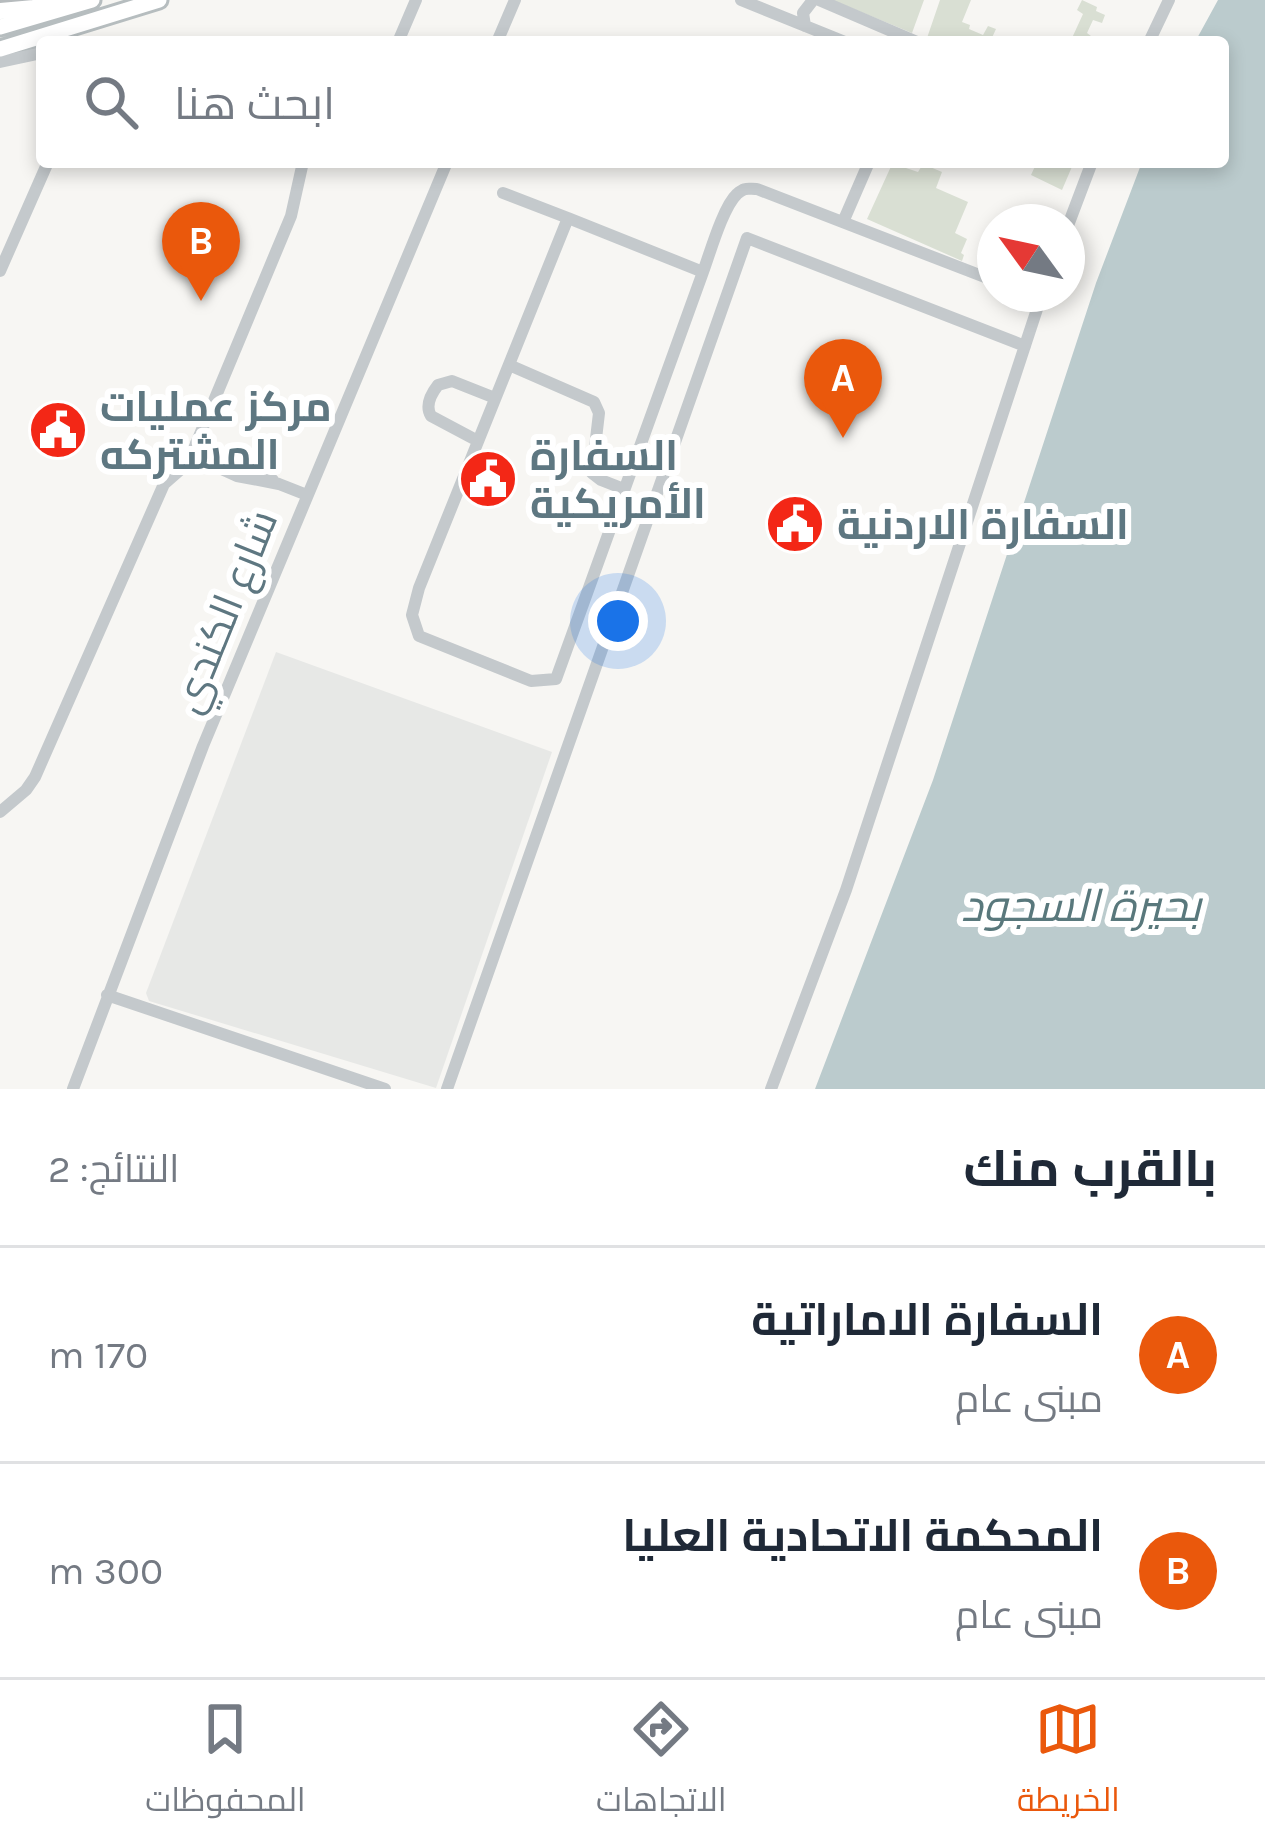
<!DOCTYPE html>
<html lang="ar">
<meta charset="utf-8">
<style>
:root{--surface:#fff;--page:#f2f2f3;--text:#1f2937;--muted:#747a83;--line:#e0e1e3;--accent:#ea580c}
body{margin:0;font-family:Karla,Cairo,sans-serif;background:var(--page);color:var(--text);direction:rtl}
.compass{position:absolute;left:977px;top:204px;width:108px;height:108px;border-radius:50%;background:var(--surface);box-shadow:0 6px 18px #0003;rotate:303deg}
.you{position:absolute;left:618px;top:621px;width:42px;height:42px;margin:-30px;border:9px solid #fff;border-radius:50%;background:#1a73e8;box-shadow:0 0 0 18px #1a73e833}
.badge{display:grid;place-items:center;width:78px;height:78px;border-radius:50%;background:var(--accent);color:#fff;font-size:39px;font-weight:700}
.pin{position:absolute;translate:-50% -99px;filter:drop-shadow(0 3px 6px #0008)}
.pin::after{content:'';position:absolute;top:63px;width:42px;height:36px;background:inherit;clip-path:polygon(0 0,100% 0,50% 100%)}
.list{margin:0;padding:0;list-style:none}
h2{display:flex;justify-content:space-between;align-items:center;height:156px;margin:0;padding:0 48px;font-size:51px}
h2 small{font-size:39px;font-weight:400;color:var(--muted)}
.list li{display:grid;grid-template-columns:78px 1fr auto;gap:36px;align-items:center;box-sizing:border-box;height:216px;padding:0 48px;border-top:3px solid var(--line)}
.list b{display:block;font-size:45px;white-space:nowrap}
.list p{margin:0;font-size:39px;white-space:nowrap;color:var(--muted)}
.list em{font-size:39px;font-style:normal;color:var(--muted)}
.icon{flex:none;width:66px;height:66px;fill:none;stroke:currentColor;stroke-width:2;stroke-linecap:round;stroke-linejoin:round}
.map{position:relative;flex:none;width:1265px;height:1089px;overflow:hidden;direction:ltr}
.search{position:absolute;background:var(--surface);box-shadow:0 6px 18px #0003;left:36px;right:36px;top:36px;height:132px;display:flex;align-items:center;gap:30px;box-sizing:border-box;padding:0 42px;border-radius:12px;color:var(--muted);font-size:45px}
.sheet{height:588px;background:var(--surface)}
nav{display:flex;justify-content:space-around;align-items:center;box-sizing:border-box;height:168px;border-top:3px solid var(--line);background:var(--surface);font-size:33px;color:var(--muted)}
nav a{display:grid;justify-items:center;gap:6px}
nav .on{color:var(--accent)}
.map>svg:first-child{display:block}
.built{fill:#e7e8e6}
.green{fill:#d9dfd3}
.water{fill:#bbcbcd}
.lines{fill:none;stroke-linecap:round;stroke-linejoin:round}
.major-casing{stroke:#b6bdbf;stroke-width:21}
.highway-casing{stroke:#b6bbbd;stroke-width:22}
.minor{stroke:#c4c9cc;stroke-width:12}
.major{stroke:#fff;stroke-width:15}
.highway{stroke:#fff;stroke-width:16}
.labels{text-anchor:middle;stroke-width:12;stroke-linejoin:round;paint-order:stroke}
.poi-label{font-size:42px;font-weight:bold;fill:#5e7781;stroke:#fff;text-anchor:start}
.street-label{font-size:42px;fill:#5e7781;stroke:#fff}
.water-label{font-size:45px;font-style:italic;fill:#59787c;stroke:#fff}
</style>
<div class="map">
<svg width="1265" height="1089" viewBox="0 0 1265 1089">
<rect width="100%" height="100%" fill="#f7f6f3"/>
<path class="built" d="M276,652L552,752L436,1088L149,1001L146,993Z"/>
<path class="green" d="M832,0H924L912,33Z
M940,0H971L962,22L970,25L969,29L983,35L988,26L996,29L990,42H936L927,38Z
M1082,0L1097,7L1096,11L1105,15L1102,23L1093,20L1087,33L1091,36L1089,42L1072,38L1083,14L1077,10Z
M893,162H908L906,168L918,172L923,164L942,172L936,188L968,202L955,233L967,239L961,253L964,255L962,261L867,219Z
M1037,162H1074L1062,190L1031,175Z"/>
<path class="water" d="M1218,0H1265V1089H815L933,780L1096,283L1142,162H1223V42H1195Z"/>
<g class="lines">
<defs>
<path id="major" d="M0,27L92,0
M0,49L159,0"/>
<path id="highway" d="M0,11L34,8L62,0"/>
</defs>
<use href="#major" class="major-casing"/>
<use href="#highway" class="highway-casing"/>
<path class="minor" d="M741,0L845,42
M819,0L917,42
M805,26L803,13L813,0
M398,42L416,0
M497,42L515,0
M1149,42L1169,0
M0,62L42,53
M503,193L568,218
M843,222L869,162
M1067,228L1092,162
M0,271L48,162
M703,272L568,218L419,588L412,615L419,636L531,681L556,679L703,272C710,253 723,207 737,194C745,187 747,189 757,189L995,281
M509,365L594,402L599,413L592,473L601,480L624,489
M478,441L431,416C425,406 431,394 438,385L452,381L495,398
M196,443L244,461L273,480
M191,455L237,476L279,484L307,495
M0,812L26,790L35,777L164,484L188,463L291,216L303,162
M107,995L385,1089
M73,1089L203,746L447,162
M447,1089L747,238L1025,346
M771,1089L846,890L1042,294"/>
<use href="#major" class="major"/>
<use href="#highway" class="highway"/>
</g>
<defs>
<symbol id="civic-disc" viewBox="-11 -11 22 22"><circle r="9.5" fill="#f32716" stroke="#fff"/><path d="M-.6-6.5H3V-4.5H.6V-3L4-1V1h2V6H-6V1h2V-1L-.6-3ZM-1.2 2.5V6h2.4V2.5Z" fill="#fff"/></symbol>
</defs>
<g fill-rule="evenodd">
<use href="#civic-disc" x="25" y="397" width="66" height="66"/>
<use href="#civic-disc" x="455" y="446" width="66" height="66"/>
<use href="#civic-disc" x="762" y="491" width="66" height="66"/>
</g>
<g class="labels">
<g class="poi-label">
<text x="100" y="421">مركز عمليات<tspan x="100" dy="48">المشتركه</tspan></text>
<text x="530" y="470">السفارة<tspan x="530" dy="48">الأمريكية</tspan></text>
<text x="837" y="539">السفارة الاردنية</text>
</g>
<g class="street-label">
<text transform="translate(224 611) rotate(-68)" y="15">شارع الكندي</text>
</g>
<g class="water-label">
<text x="1081" y="921">بحيرة السجود</text>
</g>
</g>
</svg>
<svg class="compass" viewBox="-18 -18 36 36"><path d="M0-13l5 13h-10z" fill="#e53935"/><path d="M0 13l5-13h-10z" fill="#747a83"/></svg>
<div class="you"></div>
<div class="pin badge" style="left:843px;top:438px">A</div>
<div class="pin badge" style="left:201px;top:301px">B</div>
<div class="search"><svg class="icon" aria-label="search" viewBox="0 0 24 24"><circle cx="10" cy="10" r="6"/><path d="M15 15l6 6"/></svg>ابحث هنا</div>
</div>
<section class="sheet">
<h2>بالقرب منك<small>النتائج: 2</small></h2>
<ul class="list">
<li><span class="badge">A</span><div><b>السفارة الاماراتية</b><p>مبنى عام</p></div><em>170 m</em></li>
<li><span class="badge">B</span><div><b>المحكمة الاتحادية العليا</b><p>مبنى عام</p></div><em>300 m</em></li>
</ul>
</section>
<nav>
<a class="on"><svg class="icon" aria-label="map" viewBox="0 0 24 24"><path d="M3 6l6-2 6 2 6-2v14l-6 2-6-2-6 2zM9 4v14M15 6v14"/></svg>الخريطة</a>
<a><svg class="icon" aria-label="directions" viewBox="0 0 24 24"><path d="M12 3l9 9-9 9-9-9zM9 14v-3h6M13 9l2 2-2 2"/></svg>الاتجاهات</a>
<a><svg class="icon" aria-label="saved" viewBox="0 0 24 24"><path d="M7 4h10v16l-5-4-5 4z"/></svg>المحفوظات</a>
</nav>
